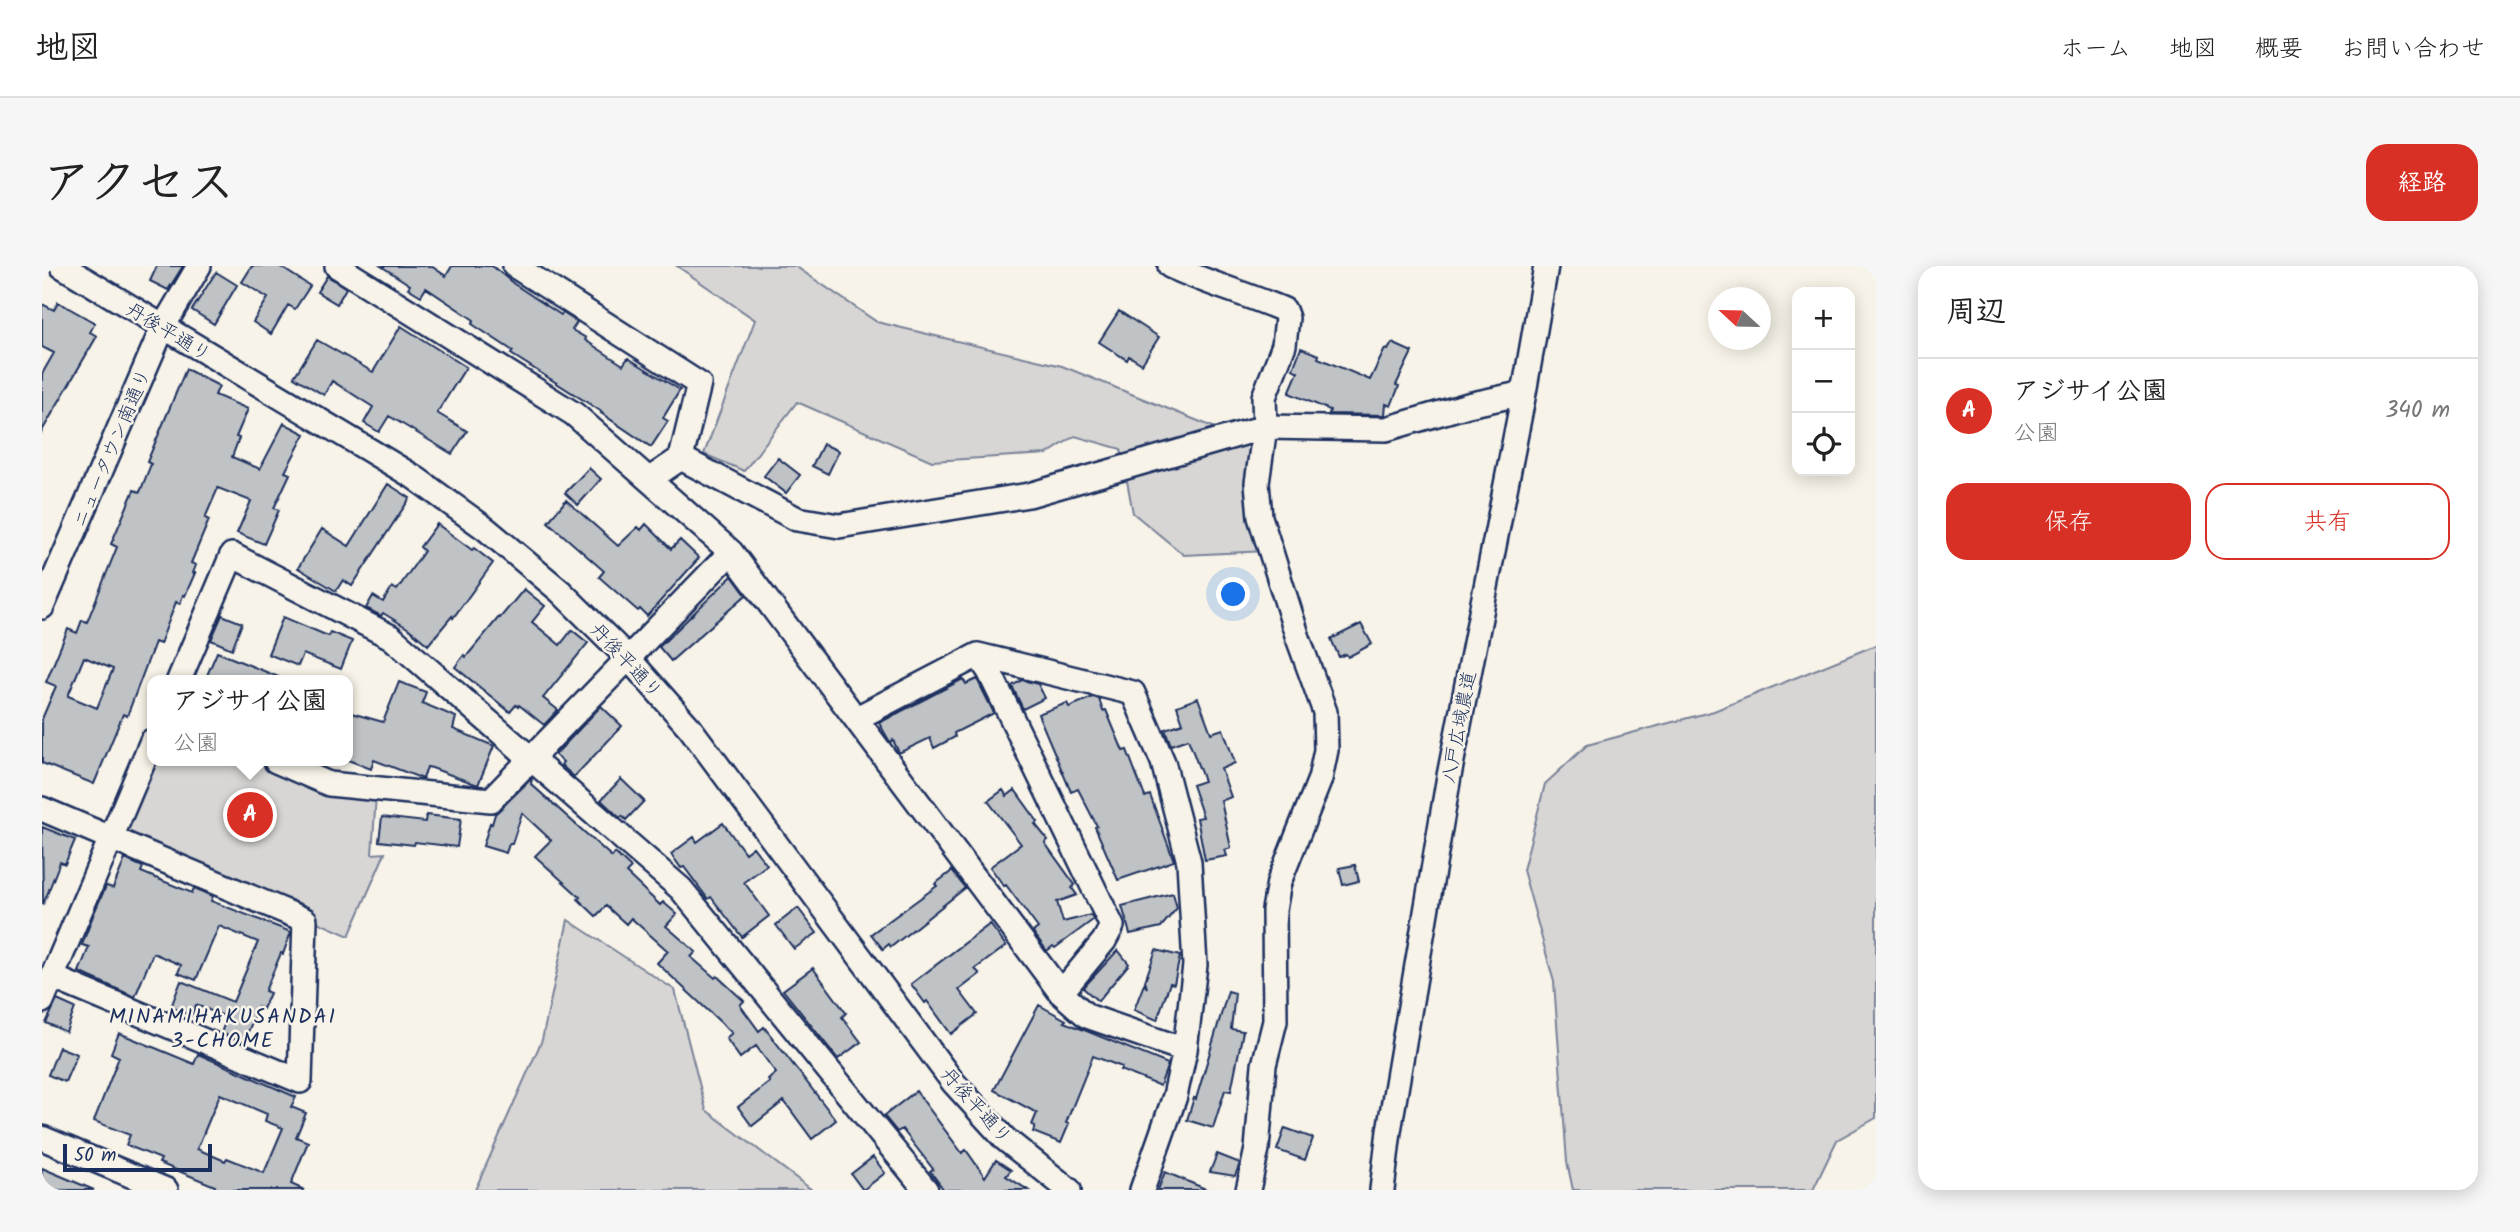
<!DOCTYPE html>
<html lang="ja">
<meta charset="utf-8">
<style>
:root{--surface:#fff;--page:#f6f6f6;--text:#222;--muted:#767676;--line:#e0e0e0;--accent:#d93025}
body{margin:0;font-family:Kalam,"Klee One",sans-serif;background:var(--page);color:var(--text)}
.controls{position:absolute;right:21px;top:21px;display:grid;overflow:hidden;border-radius:14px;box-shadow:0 4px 18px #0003}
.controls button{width:63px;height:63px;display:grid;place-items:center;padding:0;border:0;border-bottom:2px solid var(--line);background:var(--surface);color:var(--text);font:35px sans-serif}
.compass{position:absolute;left:1666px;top:21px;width:63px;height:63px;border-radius:50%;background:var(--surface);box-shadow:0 4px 18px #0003;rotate:292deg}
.scale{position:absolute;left:21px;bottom:18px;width:149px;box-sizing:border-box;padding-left:7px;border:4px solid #1b2f5e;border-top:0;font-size:19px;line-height:24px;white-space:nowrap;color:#1b2f5e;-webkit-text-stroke:5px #f7f3e8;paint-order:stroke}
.you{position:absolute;left:1192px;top:329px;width:24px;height:24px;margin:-18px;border:5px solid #fff;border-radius:50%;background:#1a73e8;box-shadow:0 0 0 10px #1a73e833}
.badge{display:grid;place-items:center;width:46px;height:46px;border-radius:50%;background:var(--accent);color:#fff;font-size:23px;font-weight:700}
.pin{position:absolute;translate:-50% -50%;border:4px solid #fff;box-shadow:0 2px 7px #0006}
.popup{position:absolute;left:105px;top:409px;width:206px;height:91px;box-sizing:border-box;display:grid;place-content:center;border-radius:14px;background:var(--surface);filter:drop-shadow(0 2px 5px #0005);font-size:23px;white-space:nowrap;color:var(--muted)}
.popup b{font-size:26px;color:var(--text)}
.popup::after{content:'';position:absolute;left:50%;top:100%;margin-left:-14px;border:14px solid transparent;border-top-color:var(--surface)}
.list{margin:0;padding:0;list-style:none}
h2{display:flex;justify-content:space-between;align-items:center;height:91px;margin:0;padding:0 28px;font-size:30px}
h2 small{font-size:23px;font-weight:400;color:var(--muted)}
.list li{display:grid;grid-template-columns:46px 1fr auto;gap:21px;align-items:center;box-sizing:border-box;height:105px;padding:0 28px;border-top:2px solid var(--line)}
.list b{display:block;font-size:26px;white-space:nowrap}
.list p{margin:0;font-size:23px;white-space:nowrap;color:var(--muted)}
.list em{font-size:23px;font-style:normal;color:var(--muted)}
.actions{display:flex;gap:14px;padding:21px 28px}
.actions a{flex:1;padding:16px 0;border:2px solid var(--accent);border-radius:21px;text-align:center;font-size:24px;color:var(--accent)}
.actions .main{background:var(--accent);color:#fff}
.icon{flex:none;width:38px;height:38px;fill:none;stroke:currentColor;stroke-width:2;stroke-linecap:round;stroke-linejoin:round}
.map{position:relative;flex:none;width:1834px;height:924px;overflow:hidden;border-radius:21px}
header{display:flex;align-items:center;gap:42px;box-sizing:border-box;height:98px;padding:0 35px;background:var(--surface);border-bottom:2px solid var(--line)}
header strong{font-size:33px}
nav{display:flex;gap:38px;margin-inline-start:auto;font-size:24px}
.intro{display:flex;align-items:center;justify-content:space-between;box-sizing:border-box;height:168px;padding:0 42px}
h1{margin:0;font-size:49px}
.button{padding:18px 32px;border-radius:21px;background:var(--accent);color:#fff;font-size:24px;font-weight:700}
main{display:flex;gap:42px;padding:0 42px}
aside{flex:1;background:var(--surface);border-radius:21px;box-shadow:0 4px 18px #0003}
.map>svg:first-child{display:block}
.green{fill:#d7d6d4;stroke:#798299;stroke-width:2}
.building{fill:#c0c3c5;stroke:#1b2f5e;stroke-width:2;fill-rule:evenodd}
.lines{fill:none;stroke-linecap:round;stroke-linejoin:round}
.minor-casing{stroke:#1b2f5e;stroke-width:28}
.minor{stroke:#f7f3e8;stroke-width:23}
.labels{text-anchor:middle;stroke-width:5;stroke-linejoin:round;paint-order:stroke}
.street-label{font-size:19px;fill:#1b2f5e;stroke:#f7f3e8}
.neighbourhood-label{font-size:21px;letter-spacing:2px;fill:#1b2f5e;stroke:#f7f3e8}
</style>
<header>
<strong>地図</strong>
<nav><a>ホーム</a><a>地図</a><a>概要</a><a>お問い合わせ</a></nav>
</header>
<div class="intro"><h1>アクセス</h1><a class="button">経路</a></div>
<main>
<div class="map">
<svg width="1834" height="924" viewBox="0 0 1834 924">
<rect width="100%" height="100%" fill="#f7f3e8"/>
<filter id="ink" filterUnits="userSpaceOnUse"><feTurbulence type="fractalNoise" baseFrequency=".0143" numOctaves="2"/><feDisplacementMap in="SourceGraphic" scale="14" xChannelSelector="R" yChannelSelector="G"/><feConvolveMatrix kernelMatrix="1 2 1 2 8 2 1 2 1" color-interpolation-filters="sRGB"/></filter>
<g filter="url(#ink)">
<path class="green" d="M635,0H753L835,56L1020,100L1228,184L1225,285L1142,289L1091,247L1079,183L1033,170L1005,188L890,195L755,136L702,205L662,188L713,54Z
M1834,379V852L1795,874L1771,924H1531L1525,896L1512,716L1481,604L1503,518L1545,479L1672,445Z
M110,495H212L285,526L334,530L330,588L343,587L307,670L76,568Z
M526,654L633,724L664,844L770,924H433L500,774Z"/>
<path class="building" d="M115,0H141L126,24L108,15Z
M210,0H237L268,20L253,43L246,39L229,68L211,56L226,32L200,16Z
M339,0H389L404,10L410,0H450L472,18L519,49L521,47L535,56L530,64L544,72L543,74L581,99L586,92L638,124L621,152L626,155L609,181L559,147L560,146L469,88L471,85L430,58L432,54L384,22L379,30L366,22L368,19Z
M174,6L195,19L172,58L150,44Z
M285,10L304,22L295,38L275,26Z
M16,36L53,57L48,66L55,70L0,165V108L12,87L0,81V38L12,44Z
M1077,45L1117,71L1100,98L1087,90L1085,94L1057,76Z
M359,60L424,101L395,147L425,165L410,188L347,150L337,166L322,157L331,141L290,115L282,129L252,111L275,74L331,106Z
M1350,77L1370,86L1354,119L1357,120L1349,140L1344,138L1343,149L1287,148L1288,144L1247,127L1256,106L1251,103L1259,82L1277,89L1276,92L1328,114L1343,83L1346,84Z
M144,103L177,120L173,129L206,143L194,171L197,172L190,191L218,203L242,157L263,168L243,206L248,208L232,242L237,244L222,278L195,267L209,235L176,222L163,252L167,254L149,297L154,299L151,307H153L143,330L141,329L138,338L134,336L118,378L113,376L85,450L81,448L52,518L0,497V453L14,420L4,416L26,363L35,367L40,354L45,356L75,281L69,278L92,224L98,226L109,198L105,196ZM42,391L71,403L55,442L26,430Z
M781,178L797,185L786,208L770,200Z
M736,192L758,209L744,227L722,210Z
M547,202L559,213L536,239L523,227Z
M346,218L368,232L310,320L301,314L294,325L256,302L280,263L307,280Z
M524,234L576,280L596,261L599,264L604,258L629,283L638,274L657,292L605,350L598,343L596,345L557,311L562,305L506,256Z
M395,258L430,284L432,282L451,297L411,352L410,350L386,379L367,363L341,347L339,350L324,342L331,330L341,336L350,321L355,324L382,285L378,281Z
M690,310L704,329L629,395L617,381Z
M482,323L503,340L490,356L518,379L530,364L546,377L501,432L516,444L502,459L477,439L476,441L474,439L468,446L413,401L422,389L424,391L457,351L458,352Z
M180,349L200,357L190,383L169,374Z
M241,351L286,370L288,366L310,375L299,403L261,388L256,400L226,388Z
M1319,358L1330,378L1306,391L1304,388L1297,391L1289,373Z
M175,386L244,414H163Z
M921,413L924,418L935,413L952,447L912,467L913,471L892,482L888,472L857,487L851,474L848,476L837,457Z
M980,414L996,418L1003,432L981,443L970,420Z
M357,416L384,426L380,437L414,451L411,463L452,480L436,519L390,502L385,501L381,513L332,494L329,503L306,494V446L341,456Z
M1051,431L1057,433L1061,445L1064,444L1081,485L1085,484L1103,531L1108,529L1132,595L1076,614L1053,561L1055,560L1036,523L1029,526L996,448L1025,437L1027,441Z
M1156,432L1169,467L1181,463L1193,497L1179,503L1189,531L1179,535L1189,582L1183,584L1185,590L1163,594L1155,552L1161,551L1150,519L1162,515L1146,473L1129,479L1123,463L1141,457L1135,440Z
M559,440L580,460L532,511L519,499L521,496L513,489Z
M490,512L489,518L570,591L573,587L589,602L584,607L618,639L621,636L635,648L624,660L654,686L649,691L673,712L675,710L702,735L698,739L717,765L722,761L794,854L770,873L742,835L710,860L696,841L728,816L726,814L734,807L714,780L698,792L684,772L690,767L615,697L626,685L589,652L584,658L564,640L554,650L536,633L538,631L493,590L509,574L480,547L470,578H467L464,587L441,580L448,557L450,558L453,548Z
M579,513L602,535L584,554L580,550L578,552L559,534Z
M961,524L965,530L973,524L996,556L993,558L1006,574L1003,577L1033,619L1030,622L1035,629L1015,636L1021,656L1049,649L1051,654L1013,682L1011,680L1005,685L991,666L996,662L964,619L962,620L948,601L979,578L946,535Z
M384,549L419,553L415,581L373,576L372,579L337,575L340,551L383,556Z
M681,557L703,587L711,581L725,599L702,616L727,650L700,671L669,631L666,633L642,601L639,602L629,588L652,571L655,576Z
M0,561L33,574L23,598L18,596L1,639Z
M83,593L101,601L99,606L150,627L152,622L171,630L169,635L249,666L241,688L239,687L223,725L228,727L221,743L216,741L202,776L179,767L185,751L154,739L149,750L129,741L139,715L191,736L216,676L177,660L154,714L136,707L139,699L111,687L93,731L37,706L47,681L40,679L52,647L64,620L71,622Z
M1313,599L1317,615L1301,619L1297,602Z
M910,605L923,622L849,681L847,678L841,683L829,668L895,620L893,618Z
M1131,627L1135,642L1119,661L1088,668L1080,640Z
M756,642L775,667L752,683L734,659Z
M948,658L964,680L933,703L938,708L917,724L935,748L909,768L885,735L883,737L869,718Z
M1076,684L1087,698L1056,735L1041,722Z
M1114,684L1138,690L1132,718L1128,717L1115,754L1092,744L1102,718L1105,722L1103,715Z
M771,702L804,747L800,751L819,776L796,793L741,724Z
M1186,725L1193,727L1189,763L1201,765L1189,825L1183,824L1171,862L1145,854L1152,832L1154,833Z
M15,734L33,742L24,766L4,757Z
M997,739L1024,754L1022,756L1126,798L1118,820L1078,804L1080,801L1051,790L1024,857L1027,858L1019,877L991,866L993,860L990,859L995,847L952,824Z
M77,767L152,798L156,788L254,831L249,841L264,847L254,871L266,876L249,918L262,924H171L173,920L117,897L119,893L84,879L88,869L52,855L77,791L69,787ZM178,828L225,848L223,855L241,862L222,907L185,892L183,895L155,883Z
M17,781L35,788L23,816L6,809Z
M874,825L920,887L924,884L943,911L954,894L969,904L964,910L986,924H902L888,905L891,903L860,863L855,866L842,850Z
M1243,862L1271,872L1263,894L1235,884Z
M1175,888L1198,897L1193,910L1168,906Z
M831,891L843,907L821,924L809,908Z
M0,902L52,924H0Z
M1123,906L1166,924H1116Z"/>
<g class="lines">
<defs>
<path id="minor" d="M20,0L372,211L444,263L518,325L586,392L648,462L911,816L963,873L1027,924
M295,0L532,148L689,286L1019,727L1045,750L1143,784
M473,0L657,118L639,192
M1128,0C1165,17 1204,28 1242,44L1245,52L1242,79L1222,131L1223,161L1215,217L1218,251L1256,372L1283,446L1284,484L1278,513L1237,616L1232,644L1233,755L1222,799L1215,883L1206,924
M608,213L639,192L755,253L797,260L987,229L1223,161L1344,163L1426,139L1482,127
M0,341L121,61L157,0
M936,389L947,405L1070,660L1062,675L1019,727
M137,414L190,289L349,371L639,623L884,924
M815,452L936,389L1091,427L1121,496L1147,596L1153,699L1143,784L1133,830L1100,924
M234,495L287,518L449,534L689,286
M0,543L263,654L258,815L10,711
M0,735L110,475
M0,872L124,924
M1340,924L1347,865L1407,510L1482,127L1504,0"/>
</defs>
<use href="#minor" class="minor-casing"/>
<use href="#minor" class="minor"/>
</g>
</g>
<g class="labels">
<g class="street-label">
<text transform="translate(127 65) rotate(31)" y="7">丹後平通り</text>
<text transform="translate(69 182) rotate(-67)" y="7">ニュータウン南通り</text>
<text transform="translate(585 394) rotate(47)" y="7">丹後平通り</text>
<text transform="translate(1416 461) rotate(-79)" y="7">八戸広域農道</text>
<text transform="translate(935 839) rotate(48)" y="7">丹後平通り</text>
</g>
<g class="neighbourhood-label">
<text x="181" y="757">MINAMIHAKUSANDAI<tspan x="181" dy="24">3-CHOME</tspan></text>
</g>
</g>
</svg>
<div class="controls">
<button>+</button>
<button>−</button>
<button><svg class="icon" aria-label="locate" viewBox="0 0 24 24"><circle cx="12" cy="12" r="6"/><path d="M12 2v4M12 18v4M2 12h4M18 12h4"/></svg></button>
</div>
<svg class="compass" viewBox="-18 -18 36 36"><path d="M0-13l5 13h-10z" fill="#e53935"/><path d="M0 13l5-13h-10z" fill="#767676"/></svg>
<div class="scale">50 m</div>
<div class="you"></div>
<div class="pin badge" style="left:208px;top:549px">A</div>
<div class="popup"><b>アジサイ公園</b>公園</div>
</div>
<aside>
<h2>周辺<small></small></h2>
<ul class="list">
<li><span class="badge">A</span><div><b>アジサイ公園</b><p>公園</p></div><em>340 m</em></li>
</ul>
<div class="actions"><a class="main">保存</a><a>共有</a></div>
</aside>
</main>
